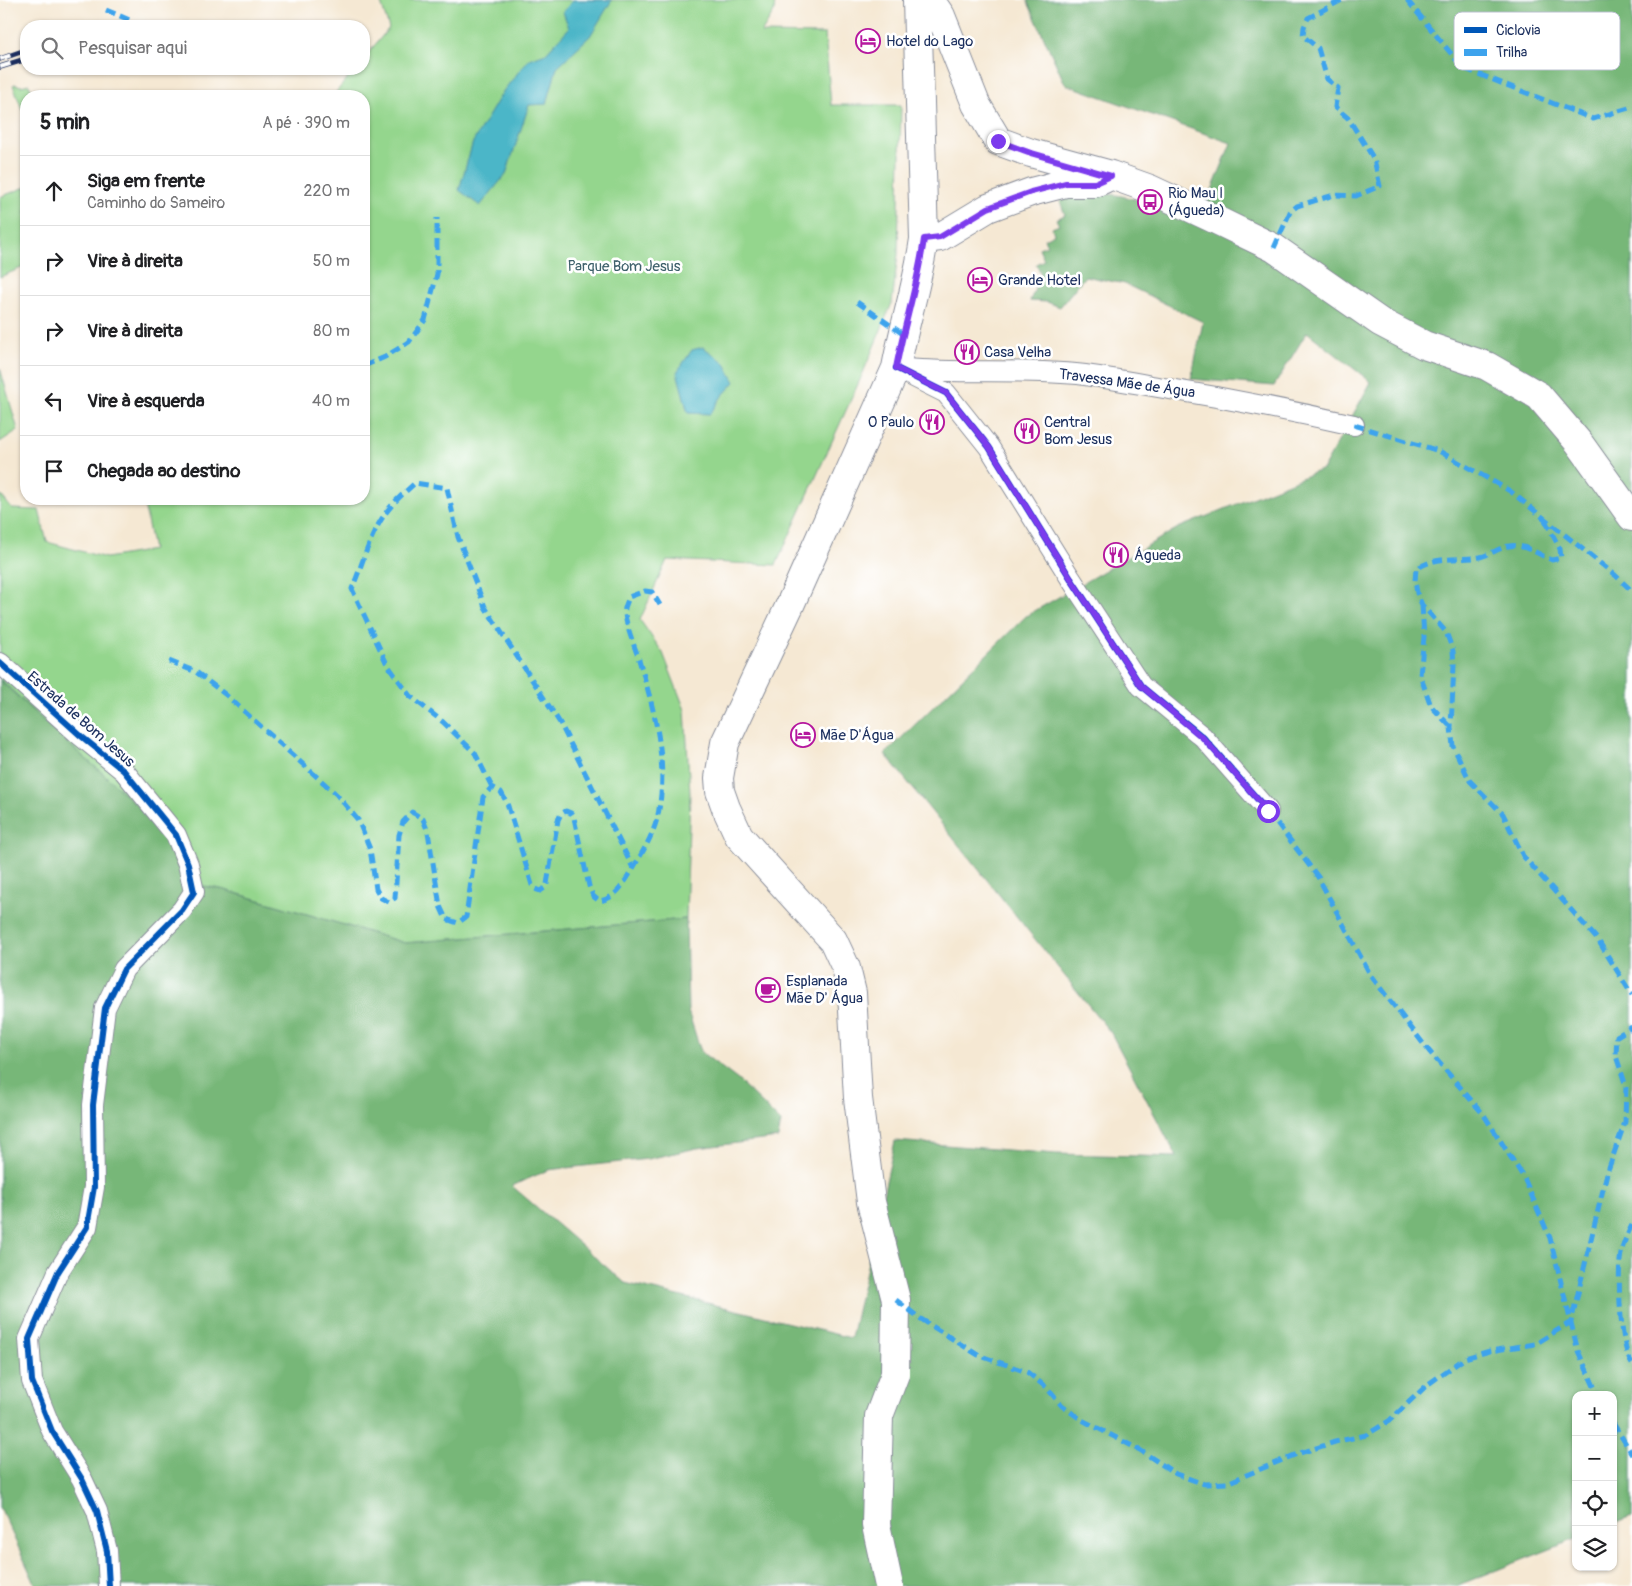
<!DOCTYPE html>
<html lang="pt">
<meta charset="utf-8">
<style>
:root{--surface:#fff;--page:#f2f2f2;--text:#202124;--muted:#757577;--line:#e0e0e0}
body{margin:0;font-family:Pangolin,sans-serif;background:var(--page);color:var(--text)}
.controls{position:absolute;right:15px;bottom:15px;display:grid;overflow:hidden;border-radius:10px;box-shadow:0 1px 4px #0004}
.controls button{width:45px;height:45px;display:grid;place-items:center;padding:0;border:0;border-bottom:1px solid var(--line);background:var(--surface);color:var(--text);font:25px sans-serif}
.stop{position:absolute;width:15px;height:15px;margin:-11px;border:4px solid #7c3aed;border-radius:50%;background:#fff}
.stop.end{background:#7c3aed;border-color:#fff;box-shadow:0 1px 5px #0008}
.list{margin:0;padding:0;list-style:none}
h2{display:flex;justify-content:space-between;align-items:center;height:65px;margin:0;padding:0 20px;font-size:21px}
h2 small{font-size:16px;font-weight:400;color:var(--muted)}
.list li{display:grid;grid-template-columns:32px 1fr auto;gap:15px;align-items:center;box-sizing:border-box;height:70px;padding:0 20px;border-top:1px solid var(--line)}
.list b{display:block;font-size:19px;white-space:nowrap}
.list p{margin:0;font-size:16px;white-space:nowrap;color:var(--muted)}
.list em{font-size:16px;font-style:normal;color:var(--muted)}
.icon{flex:none;width:28px;height:28px;fill:none;stroke:currentColor;stroke-width:2;stroke-linecap:round;stroke-linejoin:round}
.map{position:relative;flex:none;width:1632px;height:1586px;overflow:hidden}
.search{position:absolute;background:var(--surface);box-shadow:0 1px 4px #0004;left:20px;top:20px;width:350px;height:55px;display:flex;align-items:center;gap:12px;box-sizing:border-box;padding:0 18px;border-radius:20px;color:var(--muted);font-size:19px}
.panel{position:absolute;background:var(--surface);box-shadow:0 1px 4px #0004;left:20px;top:90px;width:350px;height:415px;border-radius:20px}
.map>svg:first-child{display:block}
.green{fill:#94d68d;stroke:#588276}
.forest{fill:#77b778;stroke:#49736b}
.water{fill:#4bb6c8;stroke:#337293}
.lines{fill:none;stroke-linecap:round;stroke-linejoin:round}
.minor-casing{stroke:#888c98;stroke-width:22}
.secondary-casing{stroke:#888c98;stroke-width:30}
.minor{stroke:#fff;stroke-width:20}
.secondary{stroke:#fff;stroke-width:28}
.rail-casing{stroke:#1b2f5e;stroke-width:5.5}
.rail{stroke:#fff;stroke-width:4;stroke-dasharray:11;stroke-linecap:butt}
.quiet{stroke:#3da3ed;stroke-width:5;stroke-dasharray:10 5;stroke-linecap:butt}
.cycleway-casing{stroke:#fff;stroke-width:9}
.cycleway{stroke:#0057b8;stroke-width:6}
.route{stroke:#7c3aed;stroke-width:6}
.labels{text-anchor:middle;stroke-width:5;stroke-linejoin:round;paint-order:stroke}
.poi-label{font-size:15px;fill:#1b2f5e;stroke:#fff;text-anchor:start}
.park-label{font-size:15px;fill:#3f616c;stroke:#fff}
.street-label{font-size:15px;fill:#1b2f5e;stroke:#fff}
.key{fill:#fff;stroke:#bbc1cf;stroke-width:1}
.key-label{font-size:14px;fill:#1b2f5e}
</style>
<div class="map">
<svg width="1632" height="1586" viewBox="0 0 1632 1586">
<rect width="100%" height="100%" fill="#fff"/>
<filter id="ink" filterUnits="userSpaceOnUse"><feTurbulence type="fractalNoise" baseFrequency=".02" numOctaves="2"/><feDisplacementMap in="SourceGraphic" scale="10" xChannelSelector="R" yChannelSelector="G"/><feConvolveMatrix kernelMatrix="1 2 1 2 8 2 1 2 1" color-interpolation-filters="sRGB"/></filter>
<filter id="wash" filterUnits="userSpaceOnUse"><feTurbulence type="fractalNoise" baseFrequency=".0096" numOctaves="4" result="noise"/><feDisplacementMap in="SourceGraphic" scale="20" xChannelSelector="R" yChannelSelector="G"/><feGaussianBlur stdDeviation="1.12" result="paint"/><feColorMatrix in="noise" values="0 0 0 0 0 0 0 0 0 0 0 0 0 0 0 0 0 1.4 0 .05"/><feComposite in="paint" operator="in"/></filter>
<g filter="url(#wash)">
<rect width="100%" height="100%" fill="#f5e8d3"/>
<path class="green" d="M380,0H775L774,12L761,33L825,34L831,105H901L898,254L892,303L863,373L776,565L667,560L640,620L663,653L685,710L690,793L686,919L405,943L225,890L188,883L164,832L108,778L64,740L0,679V494L12,509L39,510L47,542L106,558L153,550L143,499H364V96H333L355,69H364V58L389,28Z
M15,84L21,86L29,84L34,96H26V111L23,112L13,85Z
M26,187V266L0,277V197Z
M0,368L18,430L0,442Z"/>
<path class="forest" d="M1027,0H1632V1517L1613,1524V1395H1576V1539L1456,1586H36L0,1507V680L64,740L108,778L164,832L188,883L225,890L405,943L686,919L688,1011L701,1052L738,1080L781,1122L778,1138L697,1148L648,1159L548,1170L512,1186L625,1283L851,1338L895,1141L1057,1154L1177,1157L1111,1033L885,754L1026,616L1178,528L1323,469L1371,382L1307,332L1274,386L1191,379L1203,322L1125,284L1085,276L1060,307L1047,302L1030,301L1041,274L1036,264L1044,260L1039,248L1047,245L1044,239L1054,234L1052,228L1059,225L1056,219L1065,215L1060,201C1101,180 1156,206 1195,221L1208,200L1231,143L1065,84Z"/>
<path class="water" d="M573,0H612L590,36L557,67L547,104L529,105L506,174L480,206L459,190L473,142L504,90L529,59L546,53L569,28L563,12Z
M703,347L724,362L735,382L722,396L710,414L688,413L677,372L692,350Z"/>
</g>
<g filter="url(#ink)">
<g class="lines">
<defs>
<path id="minor" d="M896,368L946,393L989,447L1071,579L1141,686L1203,737L1268,811
M906,369C965,374 1025,368 1085,375C1107,378 1130,382 1152,386C1220,397 1287,410 1354,425
M0,663L81,736L124,771L176,835L188,864L194,892L182,910L124,969L105,1008L93,1105L94,1187L87,1227L58,1272L29,1339L32,1381L52,1431L82,1479L97,1511L107,1551L109,1586"/>
<path id="secondary" d="M930,0L941,16L976,104L998,141L1031,153L1111,175L1150,189L1210,217L1274,248L1380,322L1424,345L1487,366L1539,396L1579,443L1632,517
M924,239L940,237L988,208L1031,192L1066,183H1095L1104,179
M889,1586L876,1525L879,1416L895,1374L896,1300L871,1202L858,1098L852,993L846,968L833,940L739,836L726,808L720,791L719,778L725,743L790,605L896,368C904,325 918,283 924,239L917,0"/>
</defs>
<use href="#minor" class="minor-casing"/>
<use href="#secondary" class="secondary-casing"/>
<use href="#minor" class="minor"/>
<use href="#secondary" class="secondary"/>
<defs>
<path id="rail" d="M0,59L26,50
M0,67L26,59"/>
</defs>
<use href="#rail" class="rail-casing"/>
<use href="#rail" class="rail"/>
<path class="quiet" d="M1407,0L1463,68L1593,119L1632,107
M106,10L132,21L134,26
M1274,248L1290,212L1297,206L1334,195L1356,196L1380,186L1374,159L1348,118L1335,107L1338,88L1327,79L1318,48L1303,36L1304,27L1308,18L1342,0
M857,302L903,334
M364,366L385,357L409,342L425,320L437,274V218
M1354,425L1439,451L1510,491L1615,575L1632,591
M1545,520L1560,549L1561,558L1552,560C1540,555 1522,543 1509,546C1500,547 1490,555 1480,557C1456,561 1438,555 1416,569L1415,581L1417,593L1422,605L1446,632L1453,651L1454,665L1451,727L1453,746L1470,781L1503,814L1523,856L1598,940L1632,995
M1422,605L1424,637L1420,675L1431,706L1451,727
M169,661L196,672L226,695L336,794L358,820L370,849L376,889L381,898L389,902L395,898L399,835L403,822L412,812L423,819L428,832L440,906L446,919L458,923L466,917L483,797L492,787L501,792L507,803L532,885L535,889L540,891L545,888L547,884L558,820L561,814L566,811L571,813L574,818L589,886L593,896L599,901C617,899 626,880 635,865C645,848 656,830 659,809C668,761 654,709 640,663C636,649 623,620 625,608C626,604 628,600 629,597L645,591L652,592L660,605
M492,787L475,753L443,722L410,696L387,664L352,589C362,565 369,538 383,517C392,503 404,493 415,483L447,488L458,537L485,607L560,723L633,868
M1268,811L1318,877L1371,976L1429,1051L1484,1115L1524,1178L1550,1238L1578,1351L1598,1395
M1632,1225C1626,1237 1621,1248 1620,1261C1618,1283 1620,1347 1632,1364
M896,1300L921,1319L978,1355L1027,1372L1047,1388L1062,1406L1082,1420L1140,1450L1176,1474L1204,1484L1227,1483L1297,1454L1335,1442L1366,1435L1389,1421L1427,1385L1465,1358L1490,1351L1535,1344L1571,1322L1607,1173L1625,1122L1626,1086L1616,1056L1617,1036L1632,1027
M1613,1423L1632,1454"/>
<defs>
<path id="cycleway" d="M896,368L946,393L989,447L1071,579L1141,686L1203,737L1268,811
M0,663L81,736L124,771L176,835L188,864L194,892L182,910L124,969L105,1008L93,1105L94,1187L87,1227L58,1272L29,1339L32,1381L52,1431L82,1479L97,1511L107,1551L109,1586"/>
</defs>
<use href="#cycleway" class="cycleway-casing"/>
<use href="#cycleway" class="cycleway"/>
</g>
</g>
<g class="lines" filter="url(#ink)">
<path class="route" d="M998,141L1031,153L1111,176L1095,183H1066L1031,192L988,208L940,237L924,239C918,283 904,325 896,368L946,393L989,447L1071,579L1141,686L1203,738L1268,811"/>
</g>
<defs>
<symbol id="hotel-ring" viewBox="-11 -11 22 22"><circle r="9.5" fill="#fff" stroke="#b5179e" stroke-width="1.5"/><path d="M-6-4.5h1.5V1H6V5H4.5V3h-9V5H-6ZM-4 0a1.8 1.8 0 1 1 3.6 0ZM.5 0V-2.5h3Q6-2.5 6 0Z" fill="#b5179e"/></symbol>
<symbol id="bus-ring" viewBox="-11 -11 22 22"><circle r="9.5" fill="#fff" stroke="#b5179e" stroke-width="1.5"/><path d="M-5-6H5V4H4V6H2V4H-2V6H-4V4H-5ZM-3.5-4V0h7V-4ZM-3.5 1.2v1.5H-2V1.2ZM2 1.2v1.5H3.5V1.2Z" fill="#b5179e"/></symbol>
<symbol id="restaurant-ring" viewBox="-11 -11 22 22"><circle r="9.5" fill="#fff" stroke="#b5179e" stroke-width="1.5"/><path d="M-5-6h1v4h1v-4h1v4h1v-4h1v5L-1.5 .5V6h-2V.5L-5-1ZM5-6V6H3V1.5H1.5Q1.5-4 5-6Z" fill="#b5179e"/></symbol>
<symbol id="cafe-ring" viewBox="-11 -11 22 22"><circle r="9.5" fill="#fff" stroke="#b5179e" stroke-width="1.5"/><path d="M-5.5-4.5H6V0H3Q3 3.5 0 3.5H-2.5Q-5.5 3.5-5.5 0ZM3-3.2v2h1.7v-2ZM-6 4.5H4V6H-6Z" fill="#b5179e"/></symbol>
</defs>
<g fill-rule="evenodd">
<use href="#hotel-ring" x="854" y="27" width="28" height="28"/>
<use href="#bus-ring" x="1136" y="188" width="28" height="28"/>
<use href="#hotel-ring" x="966" y="266" width="28" height="28"/>
<use href="#restaurant-ring" x="953" y="338" width="28" height="28"/>
<use href="#restaurant-ring" x="918" y="408" width="28" height="28"/>
<use href="#restaurant-ring" x="1013" y="417" width="28" height="28"/>
<use href="#restaurant-ring" x="1102" y="541" width="28" height="28"/>
<use href="#hotel-ring" x="789" y="721" width="28" height="28"/>
<use href="#cafe-ring" x="754" y="976" width="28" height="28"/>
</g>
<g class="labels">
<g class="poi-label">
<text x="886" y="46">Hotel do Lago</text>
<text x="1168" y="198">Rio Mau I<tspan x="1168" dy="17">(Águeda)</tspan></text>
<text x="998" y="285">Grande Hotel</text>
<text x="984" y="357">Casa Velha</text>
<text x="914" y="427" text-anchor="end">O Paulo</text>
<text x="1044" y="427">Central<tspan x="1044" dy="17">Bom Jesus</tspan></text>
<text x="1134" y="560">Águeda</text>
<text x="820" y="740">Mãe D'Água</text>
<text x="786" y="986">Esplanada<tspan x="786" dy="17">Mãe D' Água</tspan></text>
</g>
<g class="park-label">
<text x="624" y="271">Parque Bom Jesus</text>
</g>
<g class="street-label">
<text transform="translate(1127 383) rotate(8)" y="5">Travessa Mãe de Água</text>
<text transform="translate(81 719) rotate(41)" y="5">Estrada de Bom Jesus</text>
</g>
</g>
<rect x="1454" y="12" width="166" height="58" rx="8" class="key"/>
<rect x="1464" y="27" width="23" height="6" fill="#0057b8"/>
<rect x="1464" y="49" width="23" height="7" fill="#3da3ed"/>
<g class="key-label">
<text x="1496" y="35">Ciclovia</text>
<text x="1496" y="57">Trilha</text>
</g>
</svg>
<div class="controls">
<button>+</button>
<button>−</button>
<button><svg class="icon" aria-label="locate" viewBox="0 0 24 24"><circle cx="12" cy="12" r="6"/><path d="M12 2v4M12 18v4M2 12h4M18 12h4"/></svg></button>
<button><svg class="icon" aria-label="layers" viewBox="0 0 24 24"><path d="M12 4l9 5-9 5-9-5zM3 14l9 5 9-5"/></svg></button>
</div>
<div class="stop" style="left:1268px;top:811px"></div>
<div class="stop end" style="left:998px;top:141px"></div>
<div class="search"><svg class="icon" aria-label="search" viewBox="0 0 24 24"><circle cx="10" cy="10" r="6"/><path d="M15 15l6 6"/></svg>Pesquisar aqui</div>
<section class="panel">
<h2>5 min<small>A pé · 390 m</small></h2>
<ul class="list">
<li><svg class="icon" aria-label="ahead" viewBox="0 0 24 24"><path d="M12 20V5M6 11l6-6 6 6"/></svg><div><b>Siga em frente</b><p>Caminho do Sameiro</p></div><em>220 m</em></li>
<li><svg class="icon" aria-label="right" viewBox="0 0 24 24"><path d="M7 20v-9h11M14 6l5 5-5 5"/></svg><div><b>Vire à direita</b></div><em>50 m</em></li>
<li><svg class="icon" aria-label="right" viewBox="0 0 24 24"><path d="M7 20v-9h11M14 6l5 5-5 5"/></svg><div><b>Vire à direita</b></div><em>80 m</em></li>
<li><svg class="icon" aria-label="left" viewBox="0 0 24 24"><path d="M17 20v-9H6M10 6l-5 5 5 5"/></svg><div><b>Vire à esquerda</b></div><em>40 m</em></li>
<li><svg class="icon" aria-label="arrive" viewBox="0 0 24 24"><path d="M6 21V4h12l-3 4 3 4H6"/></svg><div><b>Chegada ao destino</b></div></li>
</ul>
</section>
</div>
